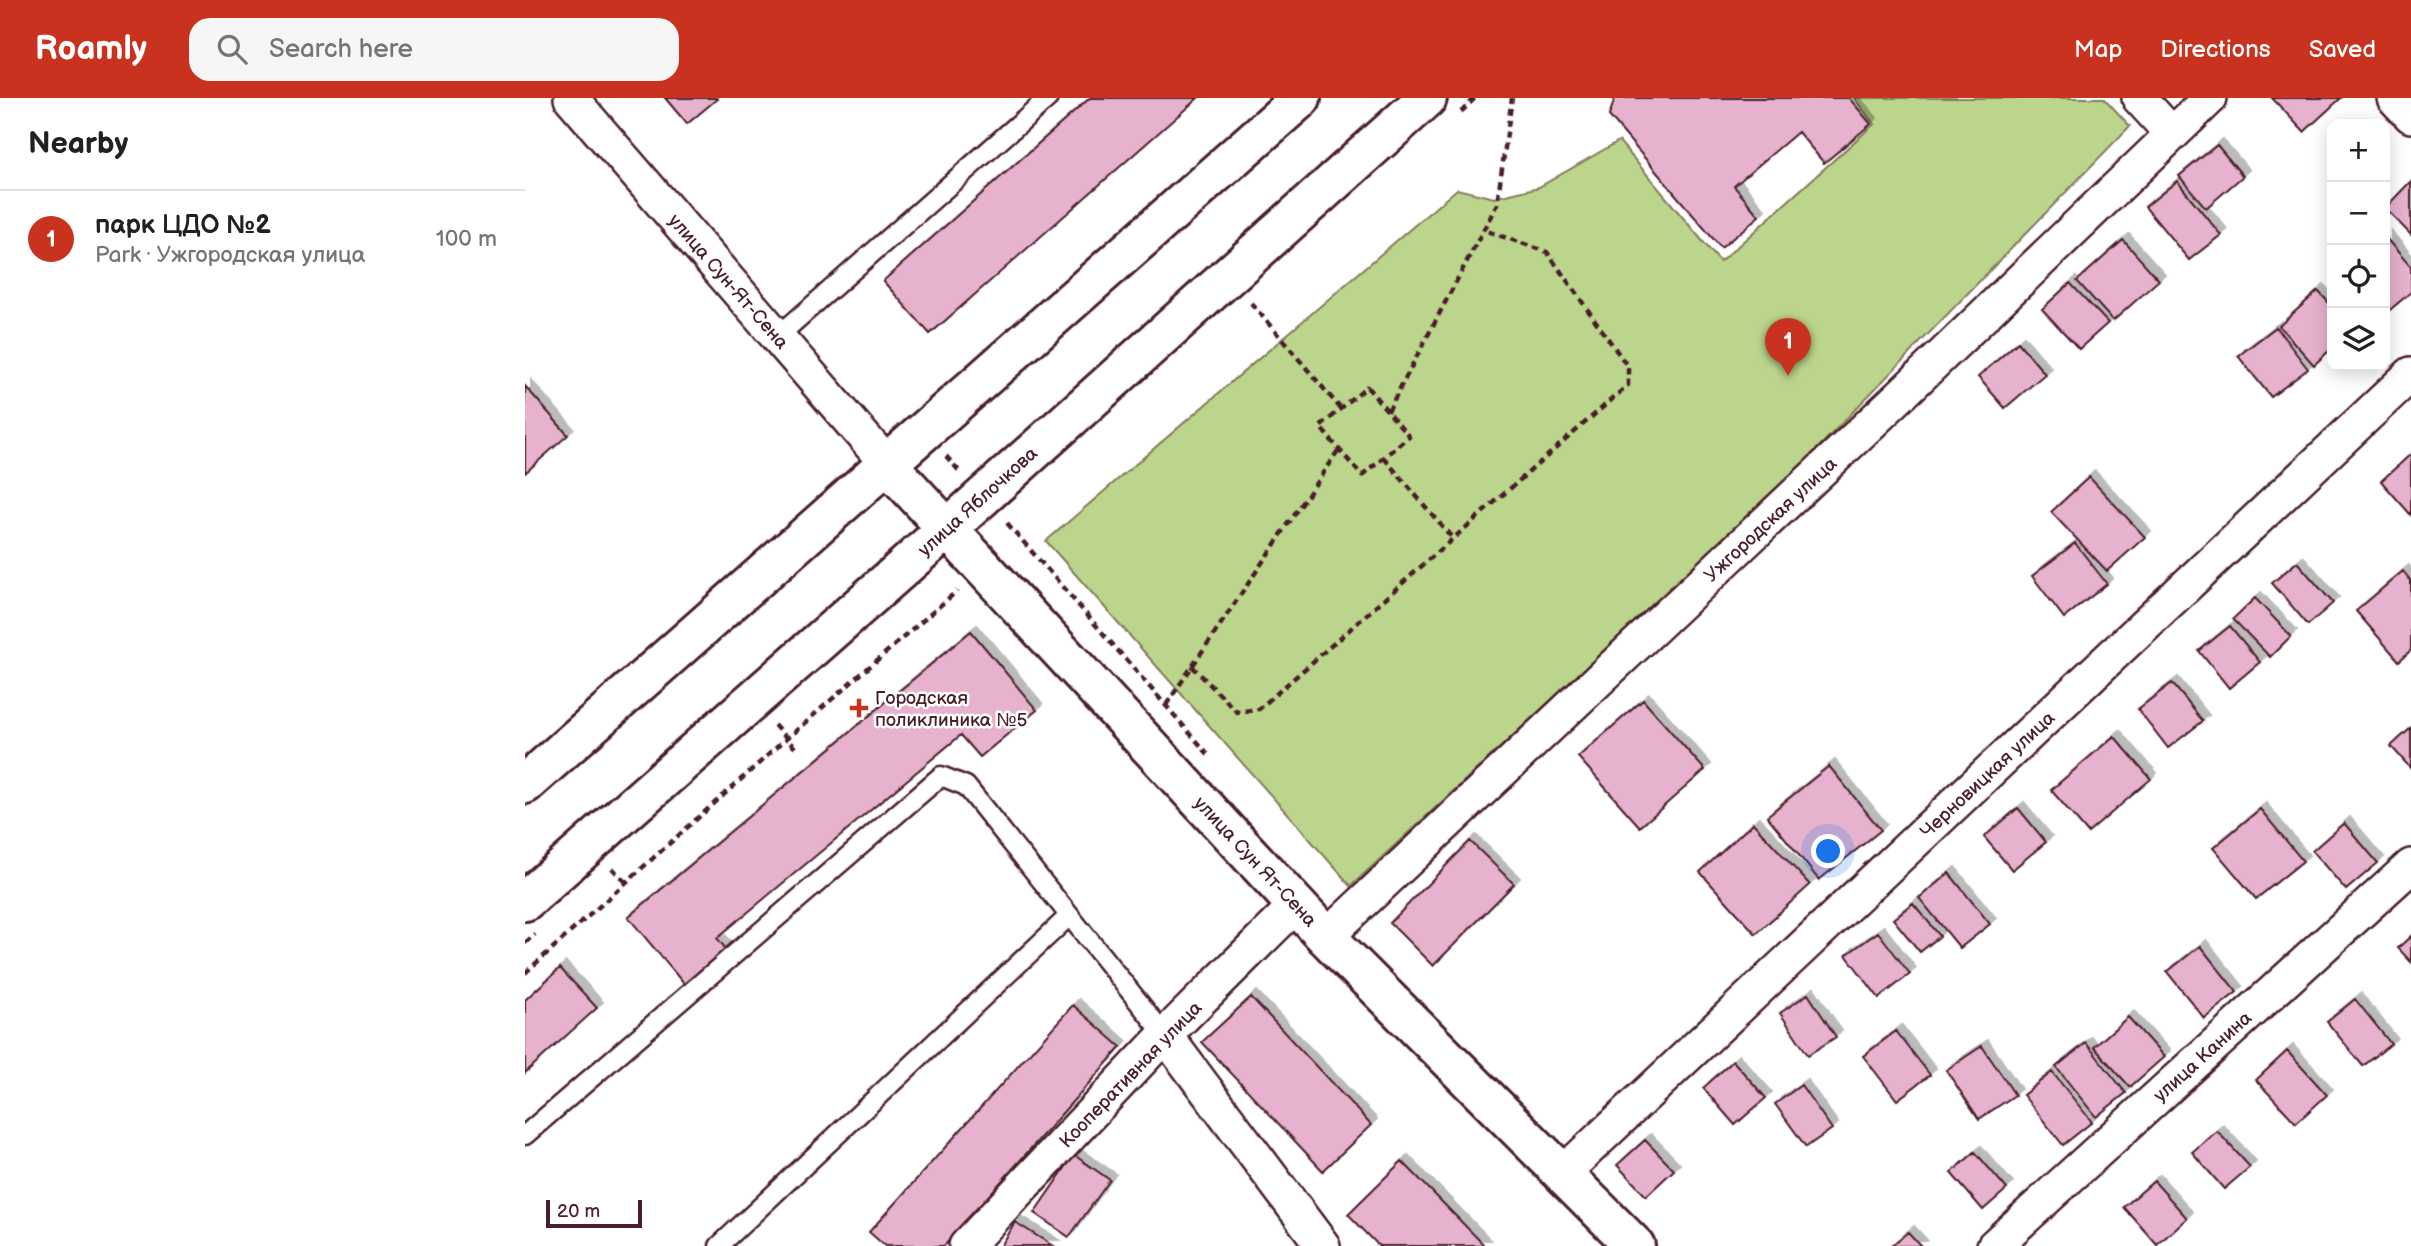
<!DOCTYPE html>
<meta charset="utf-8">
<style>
:root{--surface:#fff;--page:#f6f6f6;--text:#202124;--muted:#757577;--line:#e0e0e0;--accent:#c8321e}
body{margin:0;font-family:"Balsamiq Sans",sans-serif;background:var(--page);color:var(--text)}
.controls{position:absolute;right:21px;top:21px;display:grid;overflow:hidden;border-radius:14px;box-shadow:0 4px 18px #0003}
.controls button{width:63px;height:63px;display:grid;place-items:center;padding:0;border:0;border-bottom:2px solid var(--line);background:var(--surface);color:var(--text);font:35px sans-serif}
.scale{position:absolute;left:21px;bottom:18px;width:96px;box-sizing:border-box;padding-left:7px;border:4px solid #4a1f2b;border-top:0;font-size:19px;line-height:24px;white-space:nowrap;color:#4a1f2b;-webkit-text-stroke:5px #fff;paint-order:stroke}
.you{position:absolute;left:1304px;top:754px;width:24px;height:24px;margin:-18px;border:5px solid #fff;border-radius:50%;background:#1a73e8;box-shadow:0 0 0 10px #1a73e833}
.badge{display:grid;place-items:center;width:46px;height:46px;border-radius:50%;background:var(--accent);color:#fff;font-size:23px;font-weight:700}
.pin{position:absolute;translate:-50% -58px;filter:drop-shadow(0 2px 4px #0008)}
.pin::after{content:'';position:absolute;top:37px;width:24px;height:21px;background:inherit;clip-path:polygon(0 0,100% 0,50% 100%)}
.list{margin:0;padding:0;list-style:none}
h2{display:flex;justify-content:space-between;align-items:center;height:91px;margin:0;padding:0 28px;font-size:30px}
h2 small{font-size:23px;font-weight:400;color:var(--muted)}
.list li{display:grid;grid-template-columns:46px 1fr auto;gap:21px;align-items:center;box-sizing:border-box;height:98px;padding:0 28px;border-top:2px solid var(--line)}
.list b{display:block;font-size:26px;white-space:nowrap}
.list p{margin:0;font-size:23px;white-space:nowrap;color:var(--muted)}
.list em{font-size:23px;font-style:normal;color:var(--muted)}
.icon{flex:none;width:38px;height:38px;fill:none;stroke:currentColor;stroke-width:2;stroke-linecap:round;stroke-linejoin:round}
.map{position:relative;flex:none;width:1886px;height:1148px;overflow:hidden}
header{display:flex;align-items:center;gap:42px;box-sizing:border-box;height:98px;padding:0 35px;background:var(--accent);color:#fff}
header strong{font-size:33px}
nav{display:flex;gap:38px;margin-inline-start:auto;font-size:24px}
.search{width:490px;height:63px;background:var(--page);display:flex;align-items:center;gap:18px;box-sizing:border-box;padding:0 24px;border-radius:21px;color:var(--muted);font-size:26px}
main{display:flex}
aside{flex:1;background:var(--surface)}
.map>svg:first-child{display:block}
.green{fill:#bcd58c;stroke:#837a5c;stroke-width:2}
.building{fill:#e6b2ce;stroke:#4a1f2b;stroke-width:2;filter:url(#shadow)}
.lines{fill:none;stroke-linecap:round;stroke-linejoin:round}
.lane-casing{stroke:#4a1f2b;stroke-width:23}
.street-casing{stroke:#4a1f2b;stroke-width:38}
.secondary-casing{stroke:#4a1f2b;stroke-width:44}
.primary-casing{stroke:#4a1f2b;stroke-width:44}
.path{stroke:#4a1f2b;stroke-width:4.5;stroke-dasharray:7 5;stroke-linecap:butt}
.lane{stroke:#fff;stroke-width:18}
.street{stroke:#fff;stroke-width:33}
.secondary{stroke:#fff;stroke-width:38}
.primary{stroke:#fff;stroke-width:38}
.poi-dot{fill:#c8321e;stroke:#fff;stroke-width:2.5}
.labels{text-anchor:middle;stroke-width:5;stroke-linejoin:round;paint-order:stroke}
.street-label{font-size:19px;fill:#4a1f2b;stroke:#fff}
.poi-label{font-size:19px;fill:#4a1f2b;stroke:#fff;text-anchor:start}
</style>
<header>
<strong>Roamly</strong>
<div class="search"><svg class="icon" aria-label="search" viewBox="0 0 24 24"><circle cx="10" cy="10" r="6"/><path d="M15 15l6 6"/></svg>Search here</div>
<nav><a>Map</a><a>Directions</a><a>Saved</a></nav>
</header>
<main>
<aside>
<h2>Nearby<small></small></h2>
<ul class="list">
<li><span class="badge">1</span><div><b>парк ЦДО №2</b><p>Park · Ужгородская улица</p></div><em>100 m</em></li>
</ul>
</aside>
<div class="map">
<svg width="1886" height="1148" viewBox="0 0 1886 1148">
<defs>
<filter id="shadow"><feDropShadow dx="6" dy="-6" stdDeviation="0" flood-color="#0004"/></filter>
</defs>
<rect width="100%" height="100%" fill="#fff"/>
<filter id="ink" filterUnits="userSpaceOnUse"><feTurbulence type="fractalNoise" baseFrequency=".0143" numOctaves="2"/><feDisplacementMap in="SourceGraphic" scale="14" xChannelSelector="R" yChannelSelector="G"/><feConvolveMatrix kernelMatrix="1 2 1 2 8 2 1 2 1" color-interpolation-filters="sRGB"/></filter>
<g filter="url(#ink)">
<path class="green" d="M1329,0H1579L1605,28L1253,391L826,788L521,443L932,91L969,100L1014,89L1094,43L1195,164L1349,26Z"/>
<path class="building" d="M140,0H191L192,1L162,26Z
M565,0H673L405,236L358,183Z
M1090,0H1324L1346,26L1299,65L1273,34L1209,88L1234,118L1196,150L1084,18Z
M1747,0H1816L1779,34Z
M1692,47L1718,78L1681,110L1654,78Z
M1652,83L1696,137L1664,162L1620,109Z
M1886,83V137L1860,110Z
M1860,139L1886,169V194L1860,216Z
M1598,142L1634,182L1588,223L1552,183Z
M1545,185L1583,225L1554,251L1517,211Z
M1793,193L1807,208V250L1789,267L1754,228Z
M1751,229L1783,271L1746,299L1713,258Z
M1493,244L1520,276L1480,310L1453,279Z
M0,288L43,337L0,375Z
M1886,356V417L1856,383Z
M1564,379L1620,439L1582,473L1526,414Z
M1550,445L1582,486L1539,520L1507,478Z
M1772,464L1808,505L1783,527L1747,485Z
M1878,473L1886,483V552L1874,563L1831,513Z
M1730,500L1766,538L1745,559L1708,521Z
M1705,528L1735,564L1704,590L1674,553Z
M446,533L512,612L455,659L436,637L192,840L201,851L159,886L103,819Z
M1647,585L1678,623L1643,650L1613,611Z
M1118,602L1180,672L1115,729L1053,659Z
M1886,630V671L1866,648Z
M1589,638L1626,681L1563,735L1526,692Z
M1304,668L1356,732L1294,782L1242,718Z
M1493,710L1521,744L1487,772L1459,739Z
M1735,711L1778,763L1731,801L1688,750Z
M1228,725L1285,787L1231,836L1175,774Z
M1819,725L1853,765L1821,792L1787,753Z
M945,743L989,786L908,868L865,825Z
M1424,775L1465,826L1435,850L1394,800Z
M1388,805L1415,838L1395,854L1368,821Z
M1353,834L1385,876L1354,900L1321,857Z
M1886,838V864L1873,850Z
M1675,848L1712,894L1679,920L1642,874Z
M35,870L72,910L0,975V902Z
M1283,896L1311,939L1283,957L1255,915Z
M726,899L846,1027L798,1073L677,944Z
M1830,901L1866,946L1838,968L1802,924Z
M548,907L596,949L419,1148H360L344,1134Z
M1603,919L1639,959L1605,989L1569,949Z
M1371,933L1405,977L1372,1002L1338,958Z
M1561,945L1601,995L1571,1019L1531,969Z
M1457,948L1490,997L1454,1021L1421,972Z
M1762,953L1802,997L1771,1025L1731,982Z
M1208,963L1241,1000L1210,1027L1178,990Z
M1527,974L1567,1024L1538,1047L1498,997Z
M1276,987L1307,1031L1281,1049L1250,1006Z
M1692,1033L1725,1069L1699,1091L1667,1054Z
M1120,1042L1149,1072L1121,1098L1092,1067Z
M1450,1054L1482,1091L1458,1112L1426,1075Z
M549,1057L585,1082L544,1139L509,1115Z
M877,1063L960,1148H854L823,1116Z
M1629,1083L1662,1120L1632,1147L1599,1109Z
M490,1124L528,1148H475Z
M1383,1134L1396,1148H1366Z"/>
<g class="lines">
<defs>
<path id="lane" d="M252,239L523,0
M0,1037L416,678L441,688L640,937
M194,1148L544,818"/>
<path id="street" d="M46,0L363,367
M1614,0L1647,36
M1869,0L1886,18
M801,839L1377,296L1685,0
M640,937L798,1148
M1038,1075L1886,276
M441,1148L640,937L771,807
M1469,1148L1886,768"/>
<path id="secondary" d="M363,367L801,839L1110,1148"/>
<path id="primary" d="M0,686L776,0
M0,803L422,431L902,0"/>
</defs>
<use href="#lane" class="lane-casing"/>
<use href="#street" class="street-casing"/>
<use href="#secondary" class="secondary-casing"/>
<use href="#primary" class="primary-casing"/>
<path class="path" d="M936,14L950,0
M726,205L816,311
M842,289L884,338L837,378L795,329Z
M863,313L972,106L987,0
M421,358L436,375
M859,360L928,441
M482,425L683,656
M667,568L712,614L734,611L1103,287V269L1022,154L959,132
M641,607L814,351
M249,627L272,652
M87,770L101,785
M0,845L10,836
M0,875L261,641L432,493"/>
<use href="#lane" class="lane"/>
<use href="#street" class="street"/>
<use href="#secondary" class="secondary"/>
<use href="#primary" class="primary"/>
</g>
</g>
<path class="poi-dot" d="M330.5 599.5h7v7h7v7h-7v7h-7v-7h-7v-7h7z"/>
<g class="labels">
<g class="street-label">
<text transform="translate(204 183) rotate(49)" y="7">улица Сун-Ят-Сена</text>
<text transform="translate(452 403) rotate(-42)" y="7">улица Яблочкова</text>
<text transform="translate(1245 421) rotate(-43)" y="7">Ужгородская улица</text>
<text transform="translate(1462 676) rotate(-43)" y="7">Черновицкая улица</text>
<text transform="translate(731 763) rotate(47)" y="7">улица Сун Ят-Сена</text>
<text transform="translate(1677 958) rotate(-42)" y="7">улица Канина</text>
<text transform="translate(605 976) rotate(-46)" y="7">Кооперативная улица</text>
</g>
<g class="poi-label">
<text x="350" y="606">Городская<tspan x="350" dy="22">поликлиника №5</tspan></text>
</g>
</g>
</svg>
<div class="controls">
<button>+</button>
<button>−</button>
<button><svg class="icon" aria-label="locate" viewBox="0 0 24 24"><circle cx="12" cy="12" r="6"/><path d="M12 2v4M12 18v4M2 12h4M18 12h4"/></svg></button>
<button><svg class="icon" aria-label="layers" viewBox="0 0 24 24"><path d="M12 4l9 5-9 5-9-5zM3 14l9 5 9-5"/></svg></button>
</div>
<div class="scale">20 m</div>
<div class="you"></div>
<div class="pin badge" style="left:1263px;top:278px">1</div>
</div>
</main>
